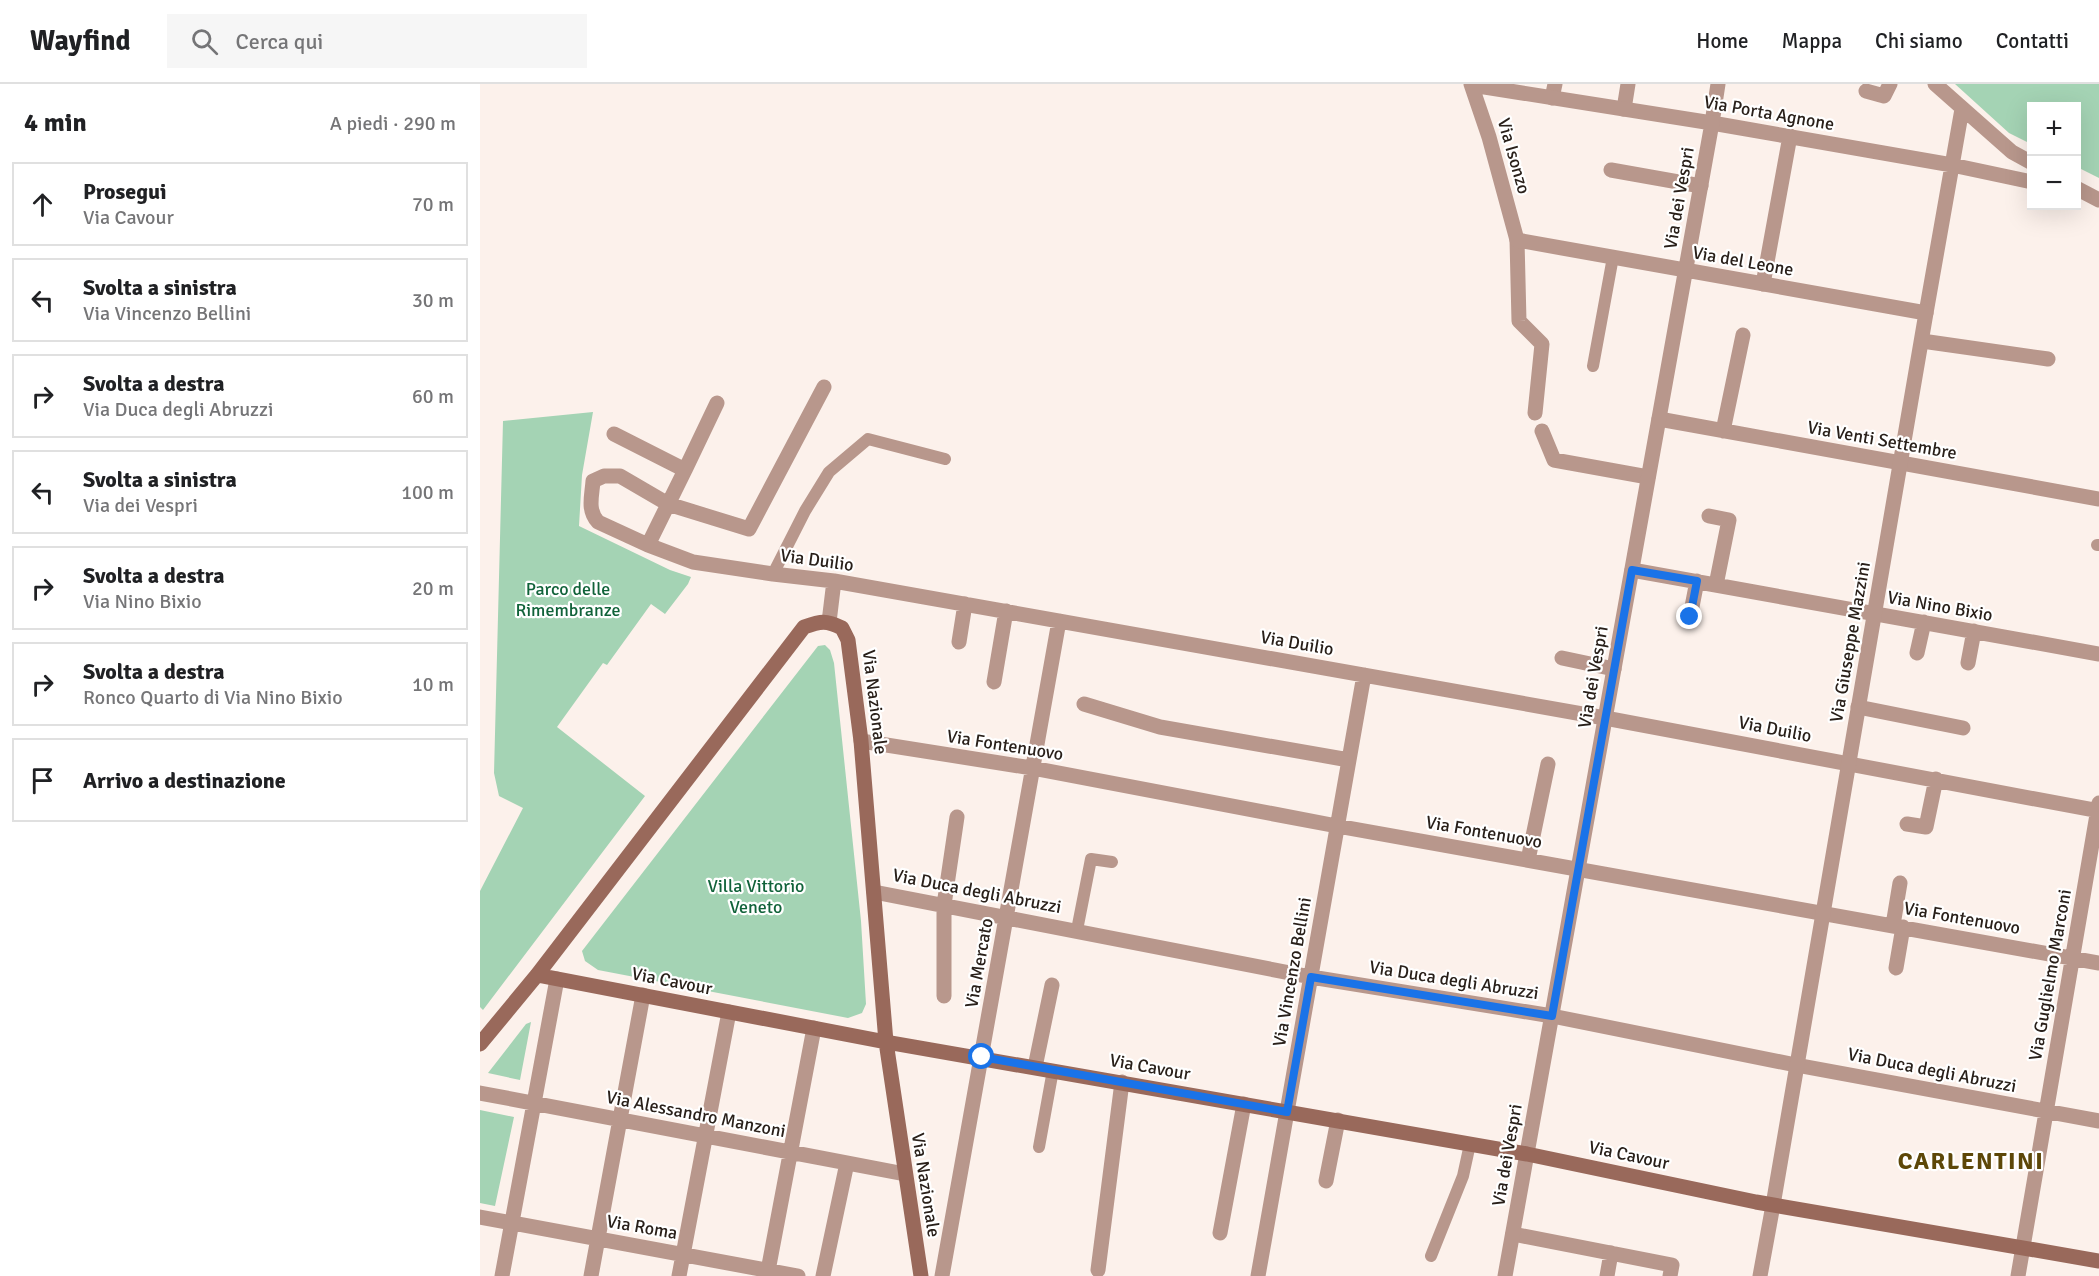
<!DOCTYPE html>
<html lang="it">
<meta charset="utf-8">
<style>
:root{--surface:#fff;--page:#f6f6f6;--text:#202124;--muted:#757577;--line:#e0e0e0}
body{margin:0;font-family:Signika,sans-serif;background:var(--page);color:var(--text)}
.controls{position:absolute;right:18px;top:18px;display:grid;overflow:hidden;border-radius:0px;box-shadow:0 6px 24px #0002}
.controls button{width:54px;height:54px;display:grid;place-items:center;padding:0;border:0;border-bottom:2px solid var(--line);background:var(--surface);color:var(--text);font:30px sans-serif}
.stop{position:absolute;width:18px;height:18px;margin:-14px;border:4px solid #1a73e8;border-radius:50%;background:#fff}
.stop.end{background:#1a73e8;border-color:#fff;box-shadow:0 2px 6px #0008}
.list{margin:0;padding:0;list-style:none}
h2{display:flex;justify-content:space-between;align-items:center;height:78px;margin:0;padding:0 24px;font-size:26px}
h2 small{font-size:20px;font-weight:400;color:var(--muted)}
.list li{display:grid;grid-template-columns:39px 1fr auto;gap:18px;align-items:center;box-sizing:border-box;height:84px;margin:0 12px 12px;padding:0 12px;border:2px solid var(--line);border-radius:0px}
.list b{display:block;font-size:22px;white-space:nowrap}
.list p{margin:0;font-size:20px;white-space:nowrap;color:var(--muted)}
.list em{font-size:20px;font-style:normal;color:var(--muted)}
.icon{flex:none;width:33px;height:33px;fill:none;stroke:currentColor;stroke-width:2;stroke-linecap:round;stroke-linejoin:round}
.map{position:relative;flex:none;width:1619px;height:1192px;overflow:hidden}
header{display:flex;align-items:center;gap:36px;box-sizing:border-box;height:84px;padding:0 30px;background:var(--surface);border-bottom:2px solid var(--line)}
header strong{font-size:28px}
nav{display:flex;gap:33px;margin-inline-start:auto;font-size:21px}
.search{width:420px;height:54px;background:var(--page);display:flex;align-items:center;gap:15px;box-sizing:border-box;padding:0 21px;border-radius:0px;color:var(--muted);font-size:22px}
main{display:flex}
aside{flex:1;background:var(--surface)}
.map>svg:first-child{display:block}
.green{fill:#a4d3b4}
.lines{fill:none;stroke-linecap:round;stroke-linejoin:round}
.service{stroke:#b8978c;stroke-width:12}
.pedestrian{stroke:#b8978c;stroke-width:15}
.minor{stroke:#b8978c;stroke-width:15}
.tertiary{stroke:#b8978c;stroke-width:15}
.secondary{stroke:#99695b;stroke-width:15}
.route{stroke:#1a73e8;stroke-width:8}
.labels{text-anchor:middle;stroke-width:4.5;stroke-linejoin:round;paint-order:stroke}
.street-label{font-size:18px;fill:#29201a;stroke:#fff}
.park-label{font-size:18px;fill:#106239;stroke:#fff}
.district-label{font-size:24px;font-weight:bold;letter-spacing:1.5px;fill:#5d4708;stroke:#fff}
</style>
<header>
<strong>Wayfind</strong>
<div class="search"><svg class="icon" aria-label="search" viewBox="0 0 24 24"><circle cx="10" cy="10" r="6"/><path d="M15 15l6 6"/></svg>Cerca qui</div>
<nav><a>Home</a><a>Mappa</a><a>Chi siamo</a><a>Contatti</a></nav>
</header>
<main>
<aside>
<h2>4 min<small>A piedi · 290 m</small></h2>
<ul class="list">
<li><svg class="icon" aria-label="ahead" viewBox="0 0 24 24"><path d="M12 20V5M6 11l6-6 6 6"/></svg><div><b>Prosegui</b><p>Via Cavour</p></div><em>70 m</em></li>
<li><svg class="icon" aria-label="left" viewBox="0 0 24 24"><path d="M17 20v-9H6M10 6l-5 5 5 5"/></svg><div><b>Svolta a sinistra</b><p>Via Vincenzo Bellini</p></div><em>30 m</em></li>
<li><svg class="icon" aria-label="right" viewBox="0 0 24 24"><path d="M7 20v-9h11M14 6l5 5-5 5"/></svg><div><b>Svolta a destra</b><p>Via Duca degli Abruzzi</p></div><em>60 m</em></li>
<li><svg class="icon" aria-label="left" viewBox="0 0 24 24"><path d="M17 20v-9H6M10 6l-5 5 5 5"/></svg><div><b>Svolta a sinistra</b><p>Via dei Vespri</p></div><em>100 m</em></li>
<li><svg class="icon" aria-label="right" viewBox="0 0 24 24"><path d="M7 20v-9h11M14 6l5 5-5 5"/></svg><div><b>Svolta a destra</b><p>Via Nino Bixio</p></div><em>20 m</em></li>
<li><svg class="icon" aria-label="right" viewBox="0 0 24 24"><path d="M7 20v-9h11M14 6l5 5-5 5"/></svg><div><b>Svolta a destra</b><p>Ronco Quarto di Via Nino Bixio</p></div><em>10 m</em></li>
<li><svg class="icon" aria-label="arrive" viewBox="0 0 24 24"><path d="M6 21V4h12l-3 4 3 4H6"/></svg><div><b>Arrivo a destinazione</b></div></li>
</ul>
</aside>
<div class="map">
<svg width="1619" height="1192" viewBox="0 0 1619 1192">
<rect width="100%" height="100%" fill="#fcf1eb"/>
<path class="green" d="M1475,0H1619V94L1597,83L1596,22H1552L1551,60L1529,49Z
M113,328L102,391L99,442L190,486L211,493L208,500L185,530L171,520L127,581L123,579L77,643L165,712L3,926L0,923V807L43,724L19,712L14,689L23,337Z
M345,561L350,566L354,579L381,837L386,920L382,929L368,934L118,886L105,877L102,867L338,562Z
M51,938L40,996L8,989L46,940Z
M0,1026L34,1033L15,1122L0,1119Z"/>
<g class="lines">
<path class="service" d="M1113,282L1133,173
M1617,461H1619
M293,490L325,427L349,388L388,355L465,375
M597,846L611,775L632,778
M559,1063L573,986
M951,1172L983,1092L990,1060"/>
<path class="pedestrian" d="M1082,574L1134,585
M846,1097L858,1036"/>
<path class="minor" d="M1238,0L1232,39L1472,81L1552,98
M1455,0L1532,68L1552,79
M1386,7L1404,12L1410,0
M1072,14L1075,0
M1144,25L1148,0
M1131,86L1221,102
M1596,104L1619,116
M1037,156L1039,237L1062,260L1055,329
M1283,200L1310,52
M1446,229L1482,25
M1442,257L1568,275
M1179,335L1619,415
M1062,347L1074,376L1168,393
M1243,347L1263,251
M134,350L205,386L168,461L213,478L293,490L354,497L1125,634L1619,727
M205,386L237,319
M1229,432L1249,436L1236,501
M168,461L118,438C107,426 112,412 113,397L124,392H140L188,420L269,445L344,303
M1152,486L1619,570
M1210,533L1217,497
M349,538L354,497
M479,558L485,520
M1437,569L1444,538
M1488,579L1494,547
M514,598L526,527
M604,620L680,643L869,676
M1378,623L1483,644
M381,657L552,684L857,742L1619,879
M1427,740L1446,743L1456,695
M1048,776L1068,680
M394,808L831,893L1072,932L1316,981L1619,1037
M1413,841L1420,799
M1416,884L1423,843
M464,912V821L477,733
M555,983L572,901
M0,1009L425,1090
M0,1133L318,1192
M740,1149L764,1020
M1033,1150L1192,1181L1190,1192
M618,1186L642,998
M22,1192L77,895
M111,1192L163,911
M199,1192L249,928
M287,1192L334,944
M343,1192L367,1079
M462,1192L579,537
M778,1192L884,591
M1127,1192L1131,1169
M1280,1192L1293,1121
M1538,1192L1619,719"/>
<path class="tertiary" d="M991,0L1009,53L1037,156L1446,229L1293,1121
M992,1L1232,39L1025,1192"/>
<path class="secondary" d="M57,891L406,958L1047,1070L1276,1118L1619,1177
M0,960L57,891L324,543C341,537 346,536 362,544L368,556L381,657L406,958L441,1192"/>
</g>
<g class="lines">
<path class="route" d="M502,973L807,1028L831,893L1072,932L1152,486L1217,497L1210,533"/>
</g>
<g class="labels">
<g class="street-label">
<text transform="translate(1289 29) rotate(10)" y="6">Via Porta Agnone</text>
<text transform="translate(1034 72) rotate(74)" y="6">Via Isonzo</text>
<text transform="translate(1199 114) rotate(-80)" y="6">Via dei Vespri</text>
<text transform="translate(1263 177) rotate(10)" y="6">Via del Leone</text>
<text transform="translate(1402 356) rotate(10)" y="6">Via Venti Settembre</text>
<text transform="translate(337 476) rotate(8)" y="6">Via Duilio</text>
<text transform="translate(1460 522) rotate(10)" y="6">Via Nino Bixio</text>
<text transform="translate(1370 558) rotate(-80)" y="6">Via Giuseppe Mazzini</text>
<text transform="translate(817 559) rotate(10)" y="6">Via Duilio</text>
<text transform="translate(1113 593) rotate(-80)" y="6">Via dei Vespri</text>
<text transform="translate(395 618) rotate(83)" y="6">Via Nazionale</text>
<text transform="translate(1295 645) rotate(11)" y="6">Via Duilio</text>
<text transform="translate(525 661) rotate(9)" y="6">Via Fontenuovo</text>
<text transform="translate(1004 748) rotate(10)" y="6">Via Fontenuovo</text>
<text transform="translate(497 807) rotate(11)" y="6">Via Duca degli Abruzzi</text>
<text transform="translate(1482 834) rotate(10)" y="6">Via Fontenuovo</text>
<text transform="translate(499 879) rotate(-80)" y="6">Via Mercato</text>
<text transform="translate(812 888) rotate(-80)" y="6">Via Vincenzo Bellini</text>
<text transform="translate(1570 891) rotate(-80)" y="6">Via Guglielmo Marconi</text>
<text transform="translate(974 896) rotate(9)" y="6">Via Duca degli Abruzzi</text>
<text transform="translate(192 897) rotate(11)" y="6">Via Cavour</text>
<text transform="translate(670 983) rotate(10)" y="6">Via Cavour</text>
<text transform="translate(1452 986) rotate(11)" y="6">Via Duca degli Abruzzi</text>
<text transform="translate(216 1030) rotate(11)" y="6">Via Alessandro Manzoni</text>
<text transform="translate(1027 1071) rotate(-80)" y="6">Via dei Vespri</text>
<text transform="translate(1149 1071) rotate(12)" y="6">Via Cavour</text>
<text transform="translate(446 1101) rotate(81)" y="6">Via Nazionale</text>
<text transform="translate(162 1143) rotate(10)" y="6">Via Roma</text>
</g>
<g class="park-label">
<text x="88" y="511">Parco delle<tspan x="88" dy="21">Rimembranze</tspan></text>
<text x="276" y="808">Villa Vittorio<tspan x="276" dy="21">Veneto</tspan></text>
</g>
<g class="district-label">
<text x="1491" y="1085">CARLENTINI</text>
</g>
</g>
</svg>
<div class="controls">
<button>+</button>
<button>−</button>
</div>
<div class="stop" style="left:502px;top:973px"></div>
<div class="stop end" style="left:1210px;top:533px"></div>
</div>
</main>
